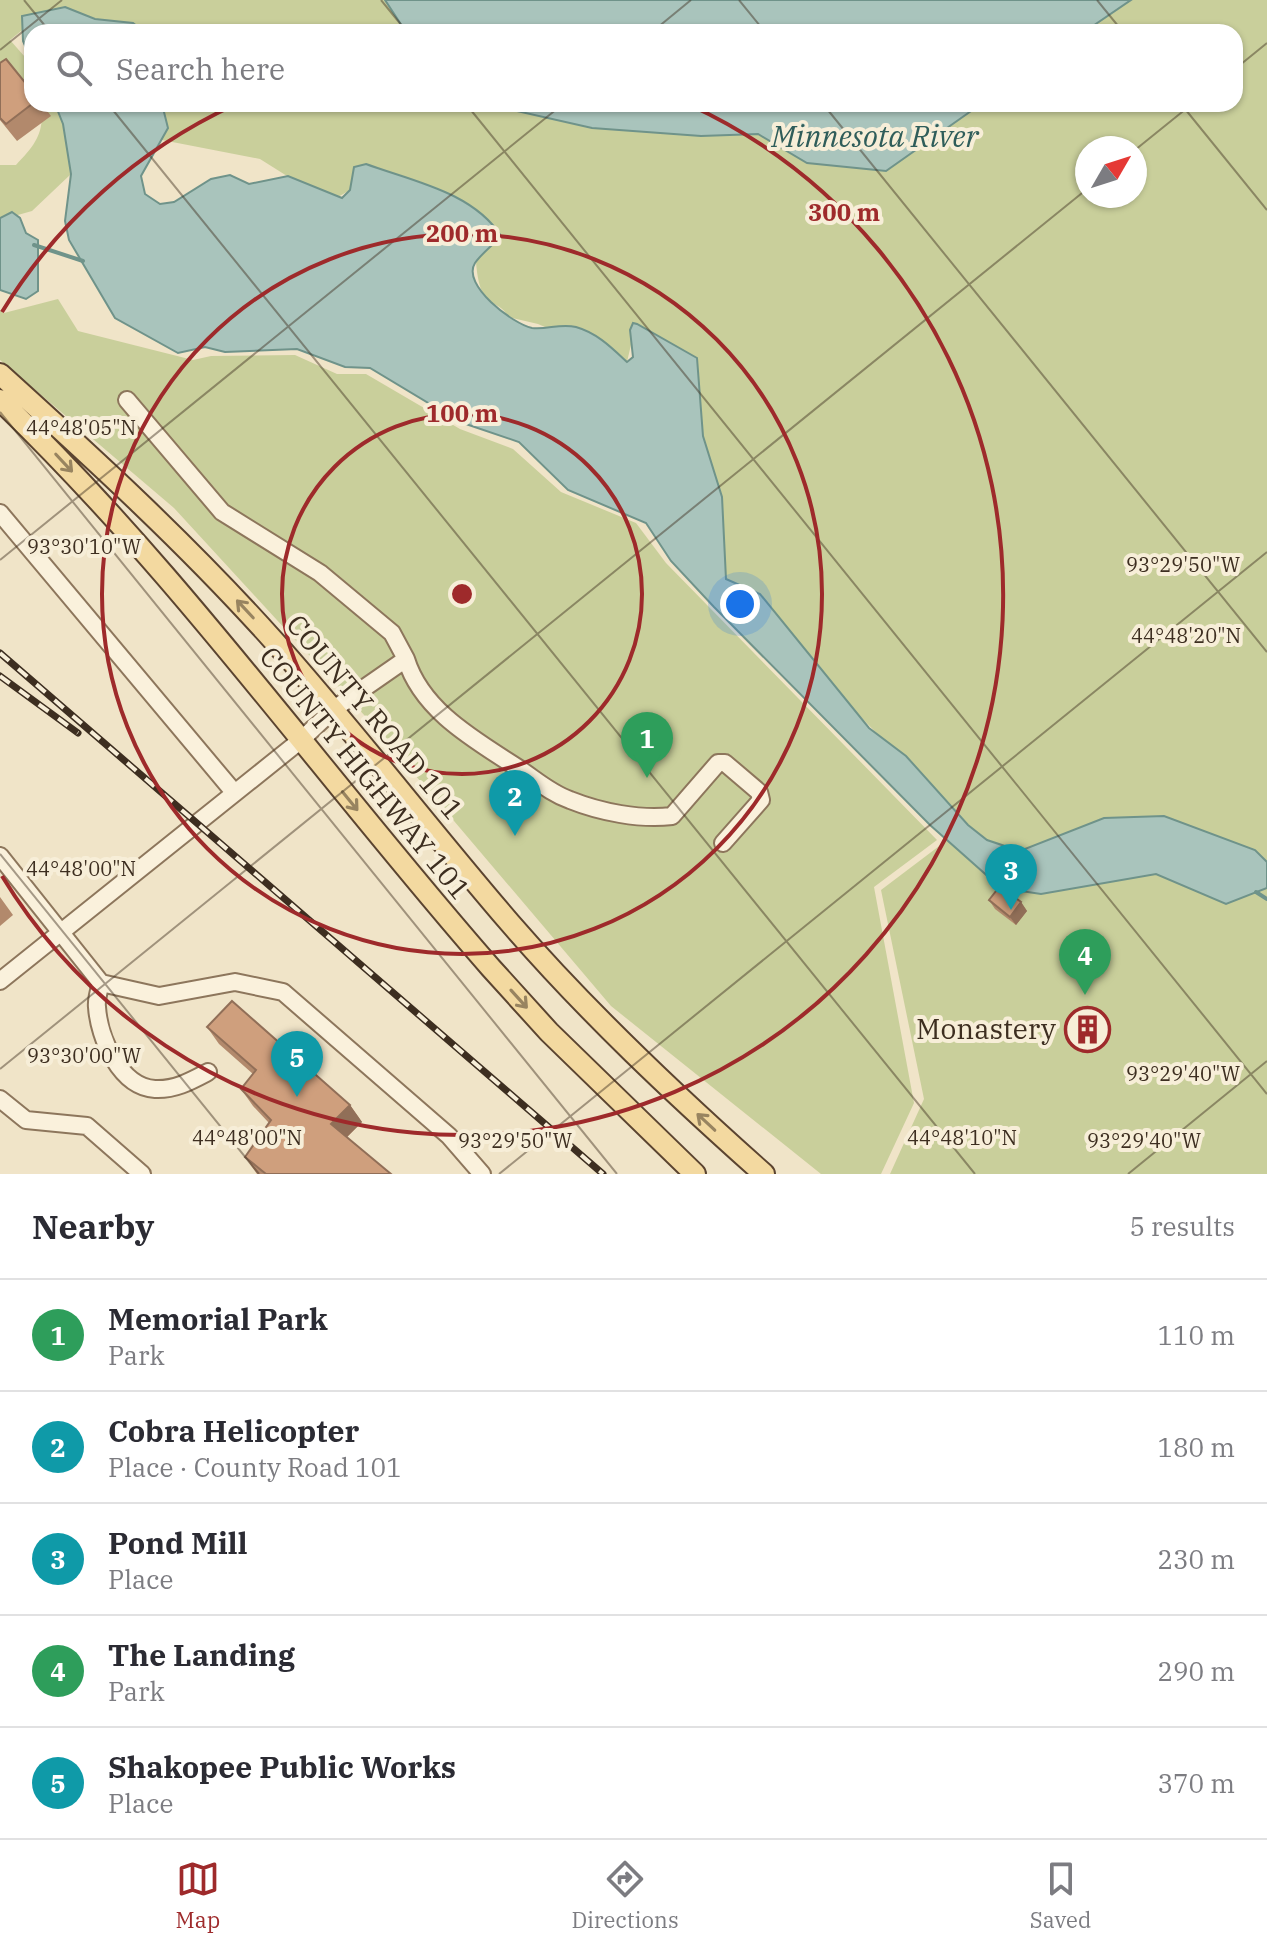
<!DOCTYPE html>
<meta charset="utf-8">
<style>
:root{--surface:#fff;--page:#f7f7f7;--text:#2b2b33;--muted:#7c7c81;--line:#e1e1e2;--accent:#9e2a2b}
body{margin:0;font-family:"IBM Plex Serif",serif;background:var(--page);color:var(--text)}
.compass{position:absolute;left:1075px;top:136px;width:72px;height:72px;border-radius:50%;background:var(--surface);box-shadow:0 2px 6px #0004;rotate:51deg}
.you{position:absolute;left:740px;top:604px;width:28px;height:28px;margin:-20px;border:6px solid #fff;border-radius:50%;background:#1a73e8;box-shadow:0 0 0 12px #1a73e833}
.badge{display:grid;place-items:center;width:52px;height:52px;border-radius:50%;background:var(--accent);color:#fff;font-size:26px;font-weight:700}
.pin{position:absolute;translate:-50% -66px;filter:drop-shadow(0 2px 4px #0008)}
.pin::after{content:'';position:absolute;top:42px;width:28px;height:24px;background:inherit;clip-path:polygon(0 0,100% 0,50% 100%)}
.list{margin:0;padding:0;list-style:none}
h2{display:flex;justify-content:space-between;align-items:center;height:104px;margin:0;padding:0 32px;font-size:34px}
h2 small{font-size:26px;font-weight:400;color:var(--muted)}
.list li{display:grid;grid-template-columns:52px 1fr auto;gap:24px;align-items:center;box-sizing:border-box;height:112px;padding:0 32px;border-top:2px solid var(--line)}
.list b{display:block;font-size:30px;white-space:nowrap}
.list p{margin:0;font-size:26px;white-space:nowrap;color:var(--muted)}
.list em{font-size:26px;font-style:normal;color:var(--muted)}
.icon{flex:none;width:44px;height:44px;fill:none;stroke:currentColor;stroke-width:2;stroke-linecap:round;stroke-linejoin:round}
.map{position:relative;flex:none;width:1267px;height:1174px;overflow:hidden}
.search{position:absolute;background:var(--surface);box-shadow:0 2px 6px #0004;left:24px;right:24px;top:24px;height:88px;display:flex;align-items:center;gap:20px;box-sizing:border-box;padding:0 28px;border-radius:24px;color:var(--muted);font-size:30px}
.sheet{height:664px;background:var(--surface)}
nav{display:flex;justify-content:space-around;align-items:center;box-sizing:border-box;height:112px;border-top:2px solid var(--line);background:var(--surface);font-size:22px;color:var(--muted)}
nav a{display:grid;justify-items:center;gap:4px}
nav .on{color:var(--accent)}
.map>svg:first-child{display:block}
.green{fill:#c9cf9b;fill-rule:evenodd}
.water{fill:#a9c4bc;stroke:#6f938a;stroke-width:2}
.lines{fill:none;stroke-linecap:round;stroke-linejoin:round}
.stream{stroke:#6f938a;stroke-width:4}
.minor-casing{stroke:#8d765c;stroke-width:20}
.major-casing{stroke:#5b4430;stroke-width:24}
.minor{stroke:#faf1dc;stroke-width:16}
.major{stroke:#f3d9a0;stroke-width:20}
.rail-casing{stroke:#3d2e20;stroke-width:7}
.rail{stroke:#f7eed8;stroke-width:4;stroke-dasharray:12;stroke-linecap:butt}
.wall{fill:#b2896c}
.shaded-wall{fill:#916f58}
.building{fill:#cf9f7d;stroke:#916f58;stroke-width:2}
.oneway{stroke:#988460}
.ticks{fill:none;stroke:#3d2e20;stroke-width:2;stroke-opacity:0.45}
.ring{fill:none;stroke:#9e2a2b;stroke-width:4}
.labels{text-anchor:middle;stroke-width:8;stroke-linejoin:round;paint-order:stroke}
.street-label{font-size:28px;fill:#3d2e20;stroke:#f7eed8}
.poi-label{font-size:28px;fill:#3d2e20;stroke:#f7eed8;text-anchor:end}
.water-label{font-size:30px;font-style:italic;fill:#2f5d5a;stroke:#f7eed8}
.ticks-label{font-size:20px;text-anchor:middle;fill:#3d2e20;stroke:#f7eed8;stroke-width:8;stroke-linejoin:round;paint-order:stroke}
.centre{fill:#9e2a2b;stroke:#f7eed8;stroke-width:4}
.ring-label{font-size:24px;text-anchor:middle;font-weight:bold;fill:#9e2a2b;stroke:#f7eed8;stroke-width:8;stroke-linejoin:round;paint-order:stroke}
</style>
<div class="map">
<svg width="1267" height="1174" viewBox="0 0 1267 1174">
<rect width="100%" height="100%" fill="#f0e4c8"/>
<path class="green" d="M0,0H385L406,32H67L47,10L10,40L32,65V89L0,74Z
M1131,0H1267V1174H890L924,1099L881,890L967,825L725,579L707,452L633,336L627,362L538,324L508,317C503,306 497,307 488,300C479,292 477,274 476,262L352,178L350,190L338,197L287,176L260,159L162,140L131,104H486L701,136L758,134L807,163L886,171L981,104H1235V32H1084ZM1087,148H1135V196H1087Z
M41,104H55L61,115L71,174L32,211L0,220V165H16C35,145 45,133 41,104Z
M58,299L78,331L193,360L211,356L295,355L337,374H366L460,429L513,449L561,492L636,523L666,563L937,840L874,887L914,1103L881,1174H821L611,1006L365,716L174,508L0,360V310L4,313Z"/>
<path class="water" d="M385,0H1131L1084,32H406Z
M65,7L95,19L133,23L144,32H32V62L23,41L22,16Z
M55,104H162L168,128L141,176L145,194L160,204L174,202L211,179L230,175L249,184L288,176L342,198L350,190L354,167L366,164C412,181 473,192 501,236C494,244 481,254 475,263C461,285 513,324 532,328C547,330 560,323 576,327C597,333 611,347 627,362L633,357L630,330L633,323L637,324L697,358L703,436L722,497L726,579L760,594L869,728L906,756L968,825L987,840L1020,851L1104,818L1164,816L1255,850L1267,862V888L1226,904L1156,874L1041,894L1001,888L930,825L714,607L671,561L646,523L568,490L519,442L460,422L370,368L345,367L297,349L225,352L205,347L178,353L115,318L69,240L65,221L71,174L63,124Z
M486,104H981L886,171L807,163L758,134L701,136L592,128Z
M12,212L20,218L26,233L38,240V291L26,299L0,290V218Z"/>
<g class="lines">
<path class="stream" d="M34,245L83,261
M1256,892L1267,899"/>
<defs>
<path id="minor" d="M0,513L233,791
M406,659C422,711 475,740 518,768C535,779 550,793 570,800C600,812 640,820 672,816L718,763H725L759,792L761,800L723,843
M0,856L101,983C99,990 96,1000 97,1007C99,1038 120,1087 155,1089C175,1090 191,1081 208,1072
M0,981L301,740L334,709L406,659L392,633L320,573L222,512L127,400
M101,983L159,996L235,982L283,992L449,1136L482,1174
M0,1099L26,1120L87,1126L142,1174"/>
<path id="major" d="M0,374C94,459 188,545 273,640C355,732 430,830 510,923C588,1013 675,1095 764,1174
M0,400C181,574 326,780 491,968L549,1032L695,1174"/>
</defs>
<use href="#minor" class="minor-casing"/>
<use href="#major" class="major-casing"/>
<use href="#minor" class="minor"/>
<use href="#major" class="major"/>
<defs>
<path id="rail" d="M0,653L603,1174
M0,676L78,733"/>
</defs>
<use href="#rail" class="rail-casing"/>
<use href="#rail" class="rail"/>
</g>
<path class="wall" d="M0,63L32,104H42L51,116L17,141L0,120Z
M0,897L13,915L0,926Z
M989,900L1021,902L1027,911L1016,925L995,909Z
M1069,1018L1094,1023L1100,1032L1088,1044Z
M207,1027L350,1105L362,1122L347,1137L391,1174H257L245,1157L269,1123L253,1106L241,1089L253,1074L219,1044Z"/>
<path class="shaded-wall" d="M1021,902L1027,911L1016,925L1010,917Z
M350,1105L362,1122L343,1141L331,1124Z"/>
<path class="building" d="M6,59L32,91V104L6,124L0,118V63Z
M1000,886L1021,902L1010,917L989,900Z
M232,1001L350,1105L331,1124L391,1174H266L245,1157L271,1120L241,1089L256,1070L207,1027Z
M1080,1008L1094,1023L1082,1035L1069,1018Z"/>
<defs><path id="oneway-shaft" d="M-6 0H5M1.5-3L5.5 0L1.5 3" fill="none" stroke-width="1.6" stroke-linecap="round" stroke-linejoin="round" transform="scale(2)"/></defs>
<g class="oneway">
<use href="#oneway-shaft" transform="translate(64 463) rotate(47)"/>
<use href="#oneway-shaft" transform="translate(245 609) rotate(-133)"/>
<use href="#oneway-shaft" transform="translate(350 801) rotate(51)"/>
<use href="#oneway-shaft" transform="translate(519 999) rotate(48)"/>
<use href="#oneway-shaft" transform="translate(706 1122) rotate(-137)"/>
</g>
<path class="ticks" d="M24,0L50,32M381,0L407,32M739,0L765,32M1097,0L1123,32M652,32L691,0M0,50L62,0M1235,69L1267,43M108,104L975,1174M466,104L1267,1094M823,104L1267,652M1181,104L1267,210M1135,150L1192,104M0,412L617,1174M0,560L563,104M0,854L259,1174M0,1069L1087,189M499,1174L1267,552M1128,1174L1267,1061"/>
<g class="ring">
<circle cx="462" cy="594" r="180"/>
<circle cx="462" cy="594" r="360"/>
<path d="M2 312A540 540 0 0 1 234 105M690 105A540 540 0 1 1 2 876"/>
</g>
<defs>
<symbol id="building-ring" viewBox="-11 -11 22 22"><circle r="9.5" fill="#f7eed8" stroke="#9e2a2b" stroke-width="1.5"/><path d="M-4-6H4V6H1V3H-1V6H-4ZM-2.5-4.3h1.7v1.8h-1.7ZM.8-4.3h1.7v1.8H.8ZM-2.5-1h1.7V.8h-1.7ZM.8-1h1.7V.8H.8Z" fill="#9e2a2b"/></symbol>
</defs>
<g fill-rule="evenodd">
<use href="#building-ring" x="1062" y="1004" width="51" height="51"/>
</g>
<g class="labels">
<g class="street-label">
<text transform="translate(375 717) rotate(50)" y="10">COUNTY ROAD 101</text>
<text transform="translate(365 773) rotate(51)" y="10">COUNTY HIGHWAY 101</text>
</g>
<g class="poi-label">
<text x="1056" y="1039">Monastery</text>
</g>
<g class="water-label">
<text x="875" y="147">Minnesota River</text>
</g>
</g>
<g class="ticks-label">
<text x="81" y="435">44°48'05"N</text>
<text x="84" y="554">93°30'10"W</text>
<text x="1183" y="572">93°29'50"W</text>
<text x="1186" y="643">44°48'20"N</text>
<text x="81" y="876">44°48'00"N</text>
<text x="84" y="1063">93°30'00"W</text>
<text x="1183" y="1081">93°29'40"W</text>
<text x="247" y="1145">44°48'00"N</text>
<text x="962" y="1145">44°48'10"N</text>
<text x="515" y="1148">93°29'50"W</text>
<text x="1144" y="1148">93°29'40"W</text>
</g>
<circle cx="462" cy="594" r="12" class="centre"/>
<g class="ring-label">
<text x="844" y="221">300 m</text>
<text x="462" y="242">200 m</text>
<text x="462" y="422">100 m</text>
</g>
</svg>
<svg class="compass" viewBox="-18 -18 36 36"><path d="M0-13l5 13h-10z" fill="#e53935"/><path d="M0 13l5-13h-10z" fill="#7c7c81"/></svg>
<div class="you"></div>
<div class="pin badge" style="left:647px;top:778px;background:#2e9e5b">1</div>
<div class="pin badge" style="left:515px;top:836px;background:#0f9aa8">2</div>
<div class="pin badge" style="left:1011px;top:910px;background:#0f9aa8">3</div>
<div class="pin badge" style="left:1085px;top:995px;background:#2e9e5b">4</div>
<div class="pin badge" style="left:297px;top:1097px;background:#0f9aa8">5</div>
<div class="search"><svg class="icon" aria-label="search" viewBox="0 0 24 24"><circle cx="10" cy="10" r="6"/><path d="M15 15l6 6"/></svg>Search here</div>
</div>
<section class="sheet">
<h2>Nearby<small>5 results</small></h2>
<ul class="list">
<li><span class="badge" style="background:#2e9e5b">1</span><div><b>Memorial Park</b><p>Park</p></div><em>110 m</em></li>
<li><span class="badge" style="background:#0f9aa8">2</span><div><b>Cobra Helicopter</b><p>Place · County Road 101</p></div><em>180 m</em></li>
<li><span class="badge" style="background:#0f9aa8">3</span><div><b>Pond Mill</b><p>Place</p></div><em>230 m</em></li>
<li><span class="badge" style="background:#2e9e5b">4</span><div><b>The Landing</b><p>Park</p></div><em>290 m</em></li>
<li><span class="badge" style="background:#0f9aa8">5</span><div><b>Shakopee Public Works</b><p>Place</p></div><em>370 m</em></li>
</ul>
</section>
<nav>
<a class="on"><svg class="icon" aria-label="map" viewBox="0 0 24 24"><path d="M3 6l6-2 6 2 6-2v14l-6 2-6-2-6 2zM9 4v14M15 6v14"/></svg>Map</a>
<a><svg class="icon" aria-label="directions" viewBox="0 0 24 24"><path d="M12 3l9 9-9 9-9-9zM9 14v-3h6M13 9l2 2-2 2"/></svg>Directions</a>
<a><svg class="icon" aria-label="saved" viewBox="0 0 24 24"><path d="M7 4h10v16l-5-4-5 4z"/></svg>Saved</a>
</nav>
